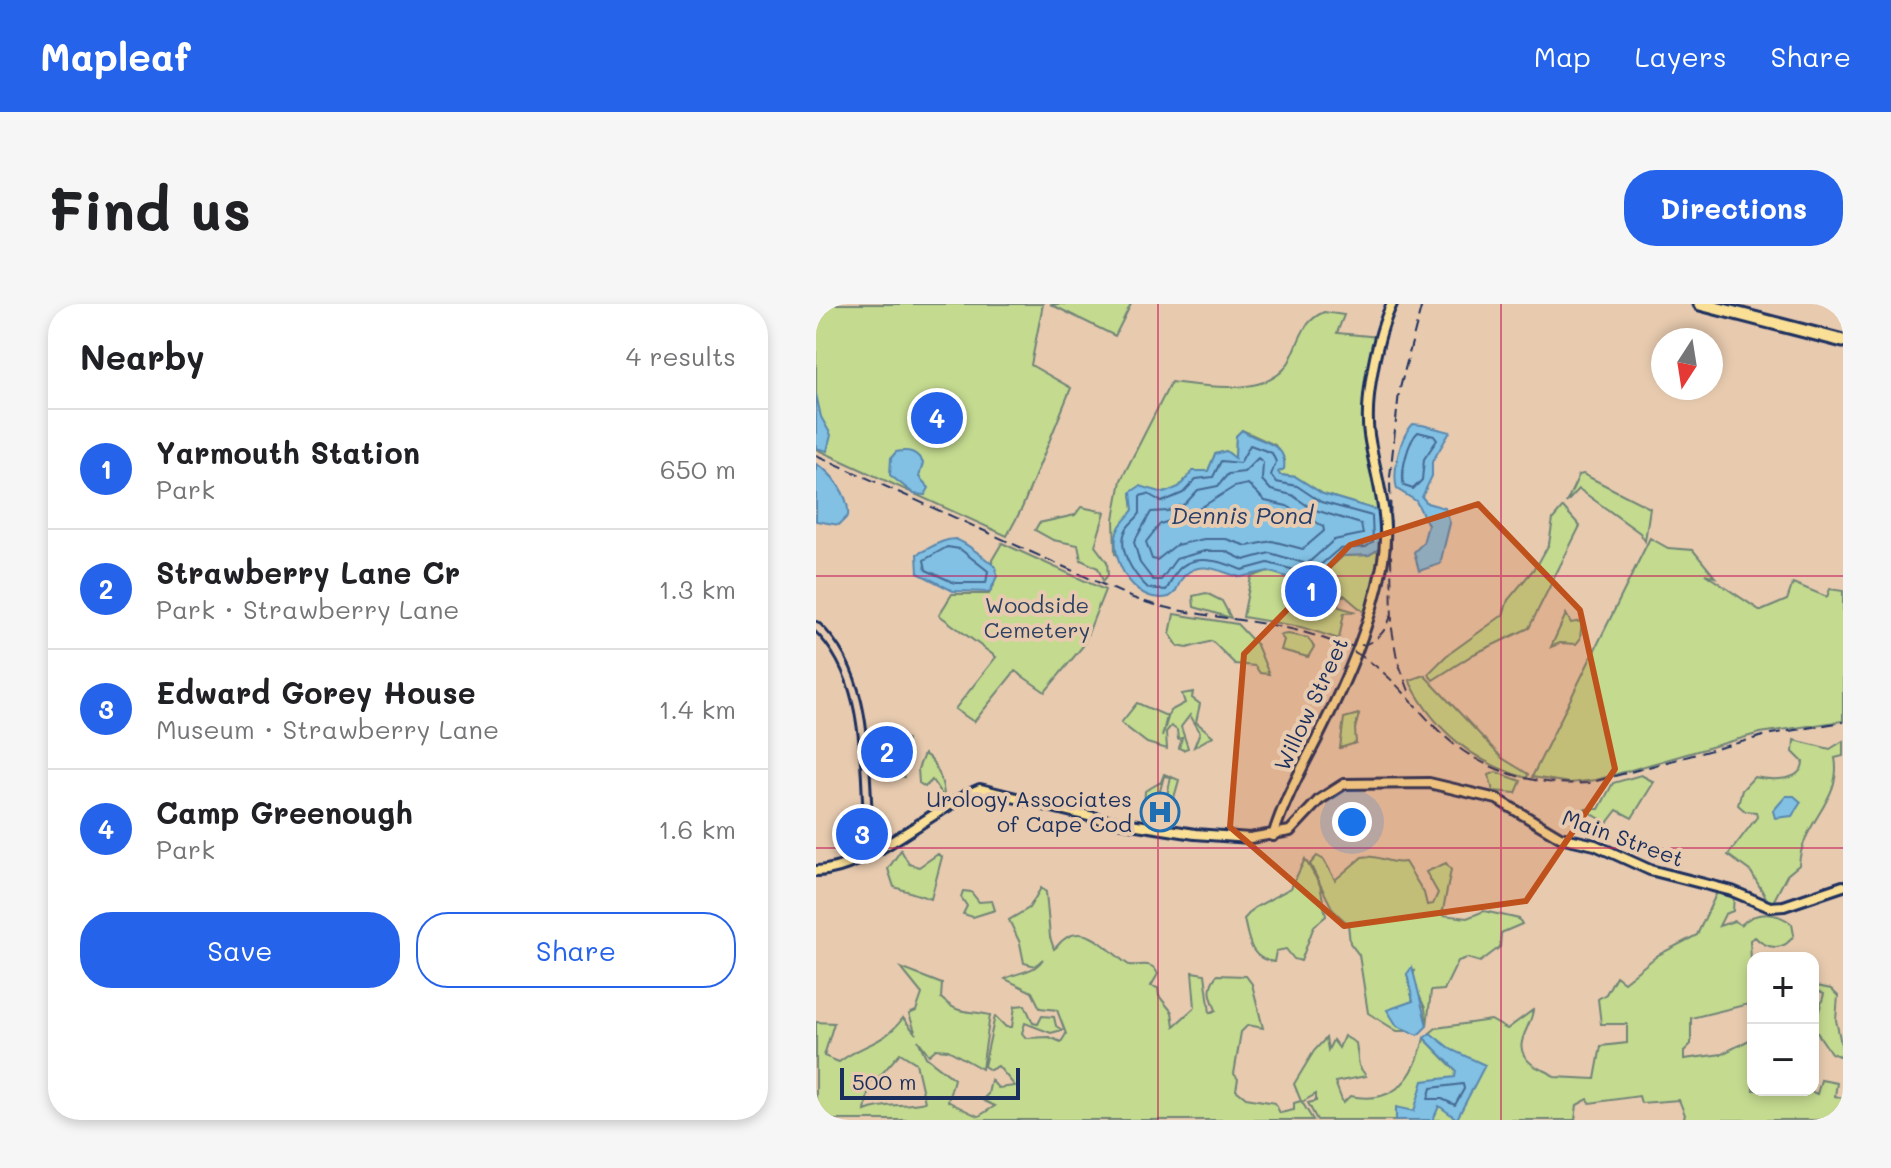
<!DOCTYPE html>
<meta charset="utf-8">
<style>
:root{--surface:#fff;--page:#f6f6f6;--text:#202124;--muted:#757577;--line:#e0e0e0;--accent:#2563eb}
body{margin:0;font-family:Mali,sans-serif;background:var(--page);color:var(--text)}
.controls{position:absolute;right:24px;bottom:24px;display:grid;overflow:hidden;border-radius:16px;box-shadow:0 4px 12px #0003}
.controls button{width:72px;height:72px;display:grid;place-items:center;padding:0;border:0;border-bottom:2px solid var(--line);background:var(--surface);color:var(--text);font:40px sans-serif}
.compass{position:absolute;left:835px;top:24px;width:72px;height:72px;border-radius:50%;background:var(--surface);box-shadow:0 4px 12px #0003;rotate:192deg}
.scale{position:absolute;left:24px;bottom:20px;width:180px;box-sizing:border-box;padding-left:8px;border:4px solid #1b2f5e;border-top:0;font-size:22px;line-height:28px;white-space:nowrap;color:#1b2f5e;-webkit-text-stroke:6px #e8cbaf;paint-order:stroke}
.you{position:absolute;left:536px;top:518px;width:28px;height:28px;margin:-20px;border:6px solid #fff;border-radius:50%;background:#1a73e8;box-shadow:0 0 0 12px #1a73e833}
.badge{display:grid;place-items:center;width:52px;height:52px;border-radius:50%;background:var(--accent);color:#fff;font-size:26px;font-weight:700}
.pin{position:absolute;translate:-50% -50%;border:4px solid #fff;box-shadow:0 2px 8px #0006}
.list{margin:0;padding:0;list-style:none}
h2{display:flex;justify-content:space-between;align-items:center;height:104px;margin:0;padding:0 32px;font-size:34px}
h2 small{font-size:26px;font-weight:400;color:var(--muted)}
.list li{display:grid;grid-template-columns:52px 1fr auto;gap:24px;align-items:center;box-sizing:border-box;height:120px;padding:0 32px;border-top:2px solid var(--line)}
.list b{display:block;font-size:30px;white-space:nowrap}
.list p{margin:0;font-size:26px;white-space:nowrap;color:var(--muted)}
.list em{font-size:26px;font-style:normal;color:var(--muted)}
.actions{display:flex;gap:16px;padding:24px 32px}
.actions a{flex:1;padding:18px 0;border:2px solid var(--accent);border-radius:32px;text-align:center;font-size:28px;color:var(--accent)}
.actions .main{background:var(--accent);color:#fff}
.map{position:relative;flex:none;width:1027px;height:816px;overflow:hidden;border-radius:32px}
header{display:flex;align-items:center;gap:48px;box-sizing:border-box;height:112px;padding:0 40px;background:var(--accent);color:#fff}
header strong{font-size:38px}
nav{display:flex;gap:44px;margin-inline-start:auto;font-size:28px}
.intro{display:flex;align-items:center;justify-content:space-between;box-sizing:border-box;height:192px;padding:0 48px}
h1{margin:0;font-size:56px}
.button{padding:20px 36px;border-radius:32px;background:var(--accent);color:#fff;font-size:28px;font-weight:700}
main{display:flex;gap:48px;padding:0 48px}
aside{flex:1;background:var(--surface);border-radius:32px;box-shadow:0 4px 12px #0003}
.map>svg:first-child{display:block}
.green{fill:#c4da8f;stroke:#708476;stroke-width:2;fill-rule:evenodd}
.water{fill:#82c1e3;stroke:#5987ae;stroke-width:2}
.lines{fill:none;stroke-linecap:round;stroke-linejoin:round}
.shore{stroke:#446993;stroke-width:2}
.minor-casing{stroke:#1b2f5e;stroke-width:12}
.major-casing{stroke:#1b2f5e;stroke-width:14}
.highway-casing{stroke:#1b2f5e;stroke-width:17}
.minor{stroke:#e8cbaf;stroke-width:6}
.major{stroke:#fadf96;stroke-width:8}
.highway{stroke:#fadf96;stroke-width:11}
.rail{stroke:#1b2f5e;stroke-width:2;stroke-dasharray:12 6;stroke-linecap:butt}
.marked{fill:#bf511c;fill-opacity:0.2;stroke:#bf511c;stroke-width:6;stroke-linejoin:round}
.grid{fill:none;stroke:#c2185b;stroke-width:2;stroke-opacity:0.55}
.labels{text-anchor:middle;stroke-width:8;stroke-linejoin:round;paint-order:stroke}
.park-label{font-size:22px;fill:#2c4063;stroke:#e8cbaf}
.street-label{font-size:22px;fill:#1b2f5e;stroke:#e8cbaf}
.poi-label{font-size:22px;fill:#1b2f5e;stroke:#e8cbaf;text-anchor:end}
.water-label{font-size:24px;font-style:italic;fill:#253e6b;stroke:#e8cbaf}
</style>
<header>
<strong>Mapleaf</strong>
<nav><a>Map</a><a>Layers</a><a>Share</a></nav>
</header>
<div class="intro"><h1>Find us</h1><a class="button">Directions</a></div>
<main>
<aside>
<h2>Nearby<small>4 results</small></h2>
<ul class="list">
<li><span class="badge">1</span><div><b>Yarmouth Station</b><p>Park</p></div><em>650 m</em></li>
<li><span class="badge">2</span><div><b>Strawberry Lane Cr</b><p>Park · Strawberry Lane</p></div><em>1.3 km</em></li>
<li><span class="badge">3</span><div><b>Edward Gorey House</b><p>Museum · Strawberry Lane</p></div><em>1.4 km</em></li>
<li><span class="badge">4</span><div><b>Camp Greenough</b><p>Park</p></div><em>1.6 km</em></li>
</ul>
<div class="actions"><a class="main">Save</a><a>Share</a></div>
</aside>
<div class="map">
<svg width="1027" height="816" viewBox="0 0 1027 816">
<rect width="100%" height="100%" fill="#e8cbaf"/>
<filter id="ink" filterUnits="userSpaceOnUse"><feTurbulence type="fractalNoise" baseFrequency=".0125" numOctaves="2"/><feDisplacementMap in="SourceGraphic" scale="16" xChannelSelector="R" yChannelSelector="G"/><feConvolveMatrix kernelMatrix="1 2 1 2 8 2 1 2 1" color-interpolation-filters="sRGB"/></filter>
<g filter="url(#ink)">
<path class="green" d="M0,0H227L215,61L255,84L206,204L191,232L0,145Z
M234,0H315L299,32Z
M508,8L528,11L521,29L563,33L546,116L564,183V207L507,190L480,173L464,171L462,168L469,156L459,141L426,126L420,132L419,154L410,147L399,150L392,167H377L363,183L349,189L315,188L317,206C306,222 299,229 302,250H299L298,215L305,176L355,78C387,82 453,94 473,58C484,38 485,18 508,8Z
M767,170L834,204L829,237L824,229L763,185L750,199L763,171Z
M265,203L289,208L279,242L291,258L292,271L287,277L282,264L265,256L262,241L237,236L219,226L223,219L259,211Z
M747,203L764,222L713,324L658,350L617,376L612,370L630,352L687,311L692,296L722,260L733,240L737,215Z
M834,234L852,244L877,246L899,273L889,270L945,307L971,296L977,279L1011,293L1014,285L1027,287V417L944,429L780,476L754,479L716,473Z
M186,239L289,286L267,342L229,388L199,367L158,418L139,405L180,353L123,311L136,290H173L178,281L176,256Z
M565,244L550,310L528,291L520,295L523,303L540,308L528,309L523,335L485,323L427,313L435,273L452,267L490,279L498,278L527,252L553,251Z
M390,289L406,297L415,314L378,303L377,292Z
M358,310L421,320L441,341L453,370L444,369L439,362L419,360L396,337L371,344L362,342L354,330Z
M750,310L755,319L766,317L764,335L760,340L744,339L735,343Z
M472,330L492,334L498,343L492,353L465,346L468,336L464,331Z
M608,371L686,454L712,470L711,474C660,460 619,427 595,380L594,376Z
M377,388L376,394L384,400L380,418L397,432L378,443L384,428L374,411L365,423L372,444L367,446L363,444L366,434L362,435L361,426L355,422L350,428L351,445L331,439L305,419L321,399L351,412L346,433L354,407L369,399L366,390Z
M543,410L539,425L540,439L524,444L528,414Z
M49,426L91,435L88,473L51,465Z
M978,436L1014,445L1027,437V452L1019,454C1027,495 985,519 983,561L971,571L955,602L935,568L912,551L941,513L940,508L929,507L922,501L926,486L938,473C953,476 986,479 987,458L977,448Z
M108,450C120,456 128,479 128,494L116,476L109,483L103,479L102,465Z
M680,468L705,477L700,489L677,487L673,471Z
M348,470L363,476L352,515L347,513L349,502L354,499L350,496L355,473L348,472L342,494H332L328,505L329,487L345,478Z
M825,471L838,478L816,514L801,506L791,519L768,505H783L797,479Z
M85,546L93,560L103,563L122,550L126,553L115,595L78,583L72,565Z
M501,552L508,556L519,576L546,553C562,550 573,561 589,558L608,589L611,601L617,600L622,589L610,568L630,559L635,566L626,611L651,614L668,607L703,615L706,620L685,629L684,643L664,658L651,654L642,657L628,686L615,687L611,722L609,704L597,678L598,667L591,670L597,697L574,706L581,722L596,727H581L552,709L543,651L534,639L532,620L517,606L494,560Z
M489,555L504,581L510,612L498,622L485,657L478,655L470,645L460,647L458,658C434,655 433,637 428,615L438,604L475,584Z
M225,584L230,588L234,633L238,645C242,642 244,638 247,636C271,616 296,651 313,661C325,663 335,655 342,670L335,682L342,684L343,692L356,708L358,722L379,703L376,668L389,670L394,709L400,706C395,693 390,684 401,671L430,672L436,680L447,724L432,721L425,728L418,770L422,775L420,786L430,794L459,799L464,809L478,806V799L485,797L478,780L498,747L510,734L512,746L517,736L523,744L528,732L540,739L543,762L550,772L519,778L527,799L534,792C580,801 599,773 608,734L647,774L593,816H501L492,799L500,797V790L486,798L497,816H0V718L18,719L8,752L23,758C48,739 67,741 87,714L100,730L93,710L100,707L106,690L85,664L126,680L125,694C145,713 152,705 174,711L166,765L132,746L120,745L113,751L102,736L110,753L138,775L132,797C137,800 160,812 163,812L179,802L166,796L172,790L175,776L182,784L199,782L182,762L174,766L168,762L179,712L190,723H196L199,702L209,701L217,719L222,720L226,712L238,713L240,722L246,726L235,729L209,719L206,729L210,734L233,733L245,738L250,730L241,706L224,704L216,688L189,675C202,667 217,670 227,655L219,662L208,659L204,639L193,616L213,604ZM84,749L100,759L109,798C89,803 68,799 49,807L54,777L63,773Z
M902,586L918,590L917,607L909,610L903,622L918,617L925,621C939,606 962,608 976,620L978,631C969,647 951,646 939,633L934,636L937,699L875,714V740L868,747V755L906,750L937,734V786H992L1001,790L1005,776L1021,779L1019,792L1027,794V816H867L869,811L863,796L825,799L823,792L774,799L772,795L761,801L759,816H599L604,803L639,793C644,756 643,753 614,729L620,724L675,716L691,725L717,706C715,726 692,742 717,761C725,767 732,765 738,773L779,775L785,742L811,739V720H785L782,695L790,690L800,672L808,678L842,651L881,631Z
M147,587L155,588L163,598L176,597L179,606L157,613L147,610L151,602L145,593Z
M997,676L1001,682L1015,685L1022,692L1020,716L1027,749L1023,752L1015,749L998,724L1008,690L997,685Z"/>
<path class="water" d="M0,90L5,113L15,131L11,147L0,144Z
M606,121L634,128L616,158V172L606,193L611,199L629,204L634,219L624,260L603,267L598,248L607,239L612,221L600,197L581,185C576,168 584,132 597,120Z
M426,126C442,139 472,137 468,165L462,168L464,171L480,173L507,190L564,207V244L553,251L527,252L498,278L490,279L452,267L425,273C408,270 385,254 368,272C361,279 363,288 353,293C323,301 296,263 300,233C302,220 310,216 317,206L315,188L324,182L348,189L363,183L377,167H392L399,150L410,147L419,154L420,132Z
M80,148C93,145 101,148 107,159L103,173L113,184L109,191L98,190L74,171L75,154Z
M0,160C16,168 34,193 32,212L23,221L0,217Z
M139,235C152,239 169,255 180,263L181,272L174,288L137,287L102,269L101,250C114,245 125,235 139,235Z
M970,492H978L985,498L976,512L959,514L957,507Z
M596,663L611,722L602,731L581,722L571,706L597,697L591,670Z
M614,729L636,746L669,761L641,815L623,802L617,816H580V803L598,807L607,777L639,773L640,766L608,734Z"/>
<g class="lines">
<path class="shore" d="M602,128L618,132L621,136L608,155L606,176L597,185L588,182C584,168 592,137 602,128Z
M434,141L456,149L460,158L455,171L460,178L481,182L505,198L556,212L557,238L550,243L523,245L494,270L452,259L426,266C408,258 375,247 360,269C355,274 355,280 350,286L332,284C318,271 299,244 311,224C315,218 321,215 324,209V192L332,190L346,198L367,189L380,175L397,173L405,157L424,159Z
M442,154L447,158L446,176L455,186L476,191L496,205L545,220L547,230L518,236L491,260L454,249L428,256L409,247H389L360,255L345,276H337L324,259L318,238L335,208L352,207L369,200L382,186L402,182L412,170L428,168Z
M432,180L449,197L471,202L507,222L508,227L487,245L456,237L431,242L410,235H388L360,241L341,256L336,255L330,238L344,220L373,211L418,183Z
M131,243L144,245L172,267L170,279H139L110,266L108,256Z
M647,780L648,785L639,801L626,795H612L615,784Z"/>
<defs>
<path id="minor" d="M0,322C60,379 45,472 55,547
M52,509L73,539"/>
<path id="major" d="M457,532C468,495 488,461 505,427C531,375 555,320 566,262C576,214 560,177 553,131C548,96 561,31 576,0
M0,567C54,565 115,505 164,485L289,516L379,530L434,534L474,527L503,496L528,480L613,479L681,495L744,533L779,541L834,566L916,587L954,603L968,602L1027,582"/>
<path id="highway" d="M884,0L1027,37"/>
</defs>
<use href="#minor" class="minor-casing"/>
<use href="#major" class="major-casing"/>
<use href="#highway" class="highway-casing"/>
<use href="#minor" class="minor"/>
<use href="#major" class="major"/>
<use href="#highway" class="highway"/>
<path class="rail" d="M0,151L317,294C390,320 474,311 542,350C576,370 595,399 622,426C662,466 717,483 773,479L955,430L1027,418
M527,341C550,346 569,334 575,311
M593,387L581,355L576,325L574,173L583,88L606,0"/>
</g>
</g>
<path class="marked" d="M662,200L764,306L799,465L710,597L528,622L414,523L428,350L534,241Z"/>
<path class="grid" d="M342,0V816M685,0V816M0,272H1027M0,544H1027"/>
<defs>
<symbol id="hospital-ring" viewBox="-11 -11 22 22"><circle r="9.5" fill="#e8cbaf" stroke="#1f6fb2" stroke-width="1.5"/><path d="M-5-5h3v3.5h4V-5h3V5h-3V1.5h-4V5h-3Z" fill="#1f6fb2"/></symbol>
</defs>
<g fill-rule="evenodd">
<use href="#hospital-ring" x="322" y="486" width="44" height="44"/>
</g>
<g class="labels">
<g class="park-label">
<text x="221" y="309">Woodside<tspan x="221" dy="25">Cemetery</tspan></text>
</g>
<g class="street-label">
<text transform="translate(495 400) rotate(-65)" y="8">Willow Street</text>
<text transform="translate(807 534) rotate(20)" y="8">Main Street</text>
</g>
<g class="poi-label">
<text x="316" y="503">Urology Associates<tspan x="316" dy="25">of Cape Cod</tspan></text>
</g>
<g class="water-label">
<text x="426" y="220">Dennis Pond</text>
</g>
</g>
</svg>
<div class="controls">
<button>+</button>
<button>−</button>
</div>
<svg class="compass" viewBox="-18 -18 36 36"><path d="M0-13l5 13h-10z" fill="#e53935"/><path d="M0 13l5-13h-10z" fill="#757577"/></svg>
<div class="scale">500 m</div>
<div class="you"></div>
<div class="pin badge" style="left:495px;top:287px">1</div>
<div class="pin badge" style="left:71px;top:448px">2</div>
<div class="pin badge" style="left:46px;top:530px">3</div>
<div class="pin badge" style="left:121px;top:114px">4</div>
</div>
</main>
